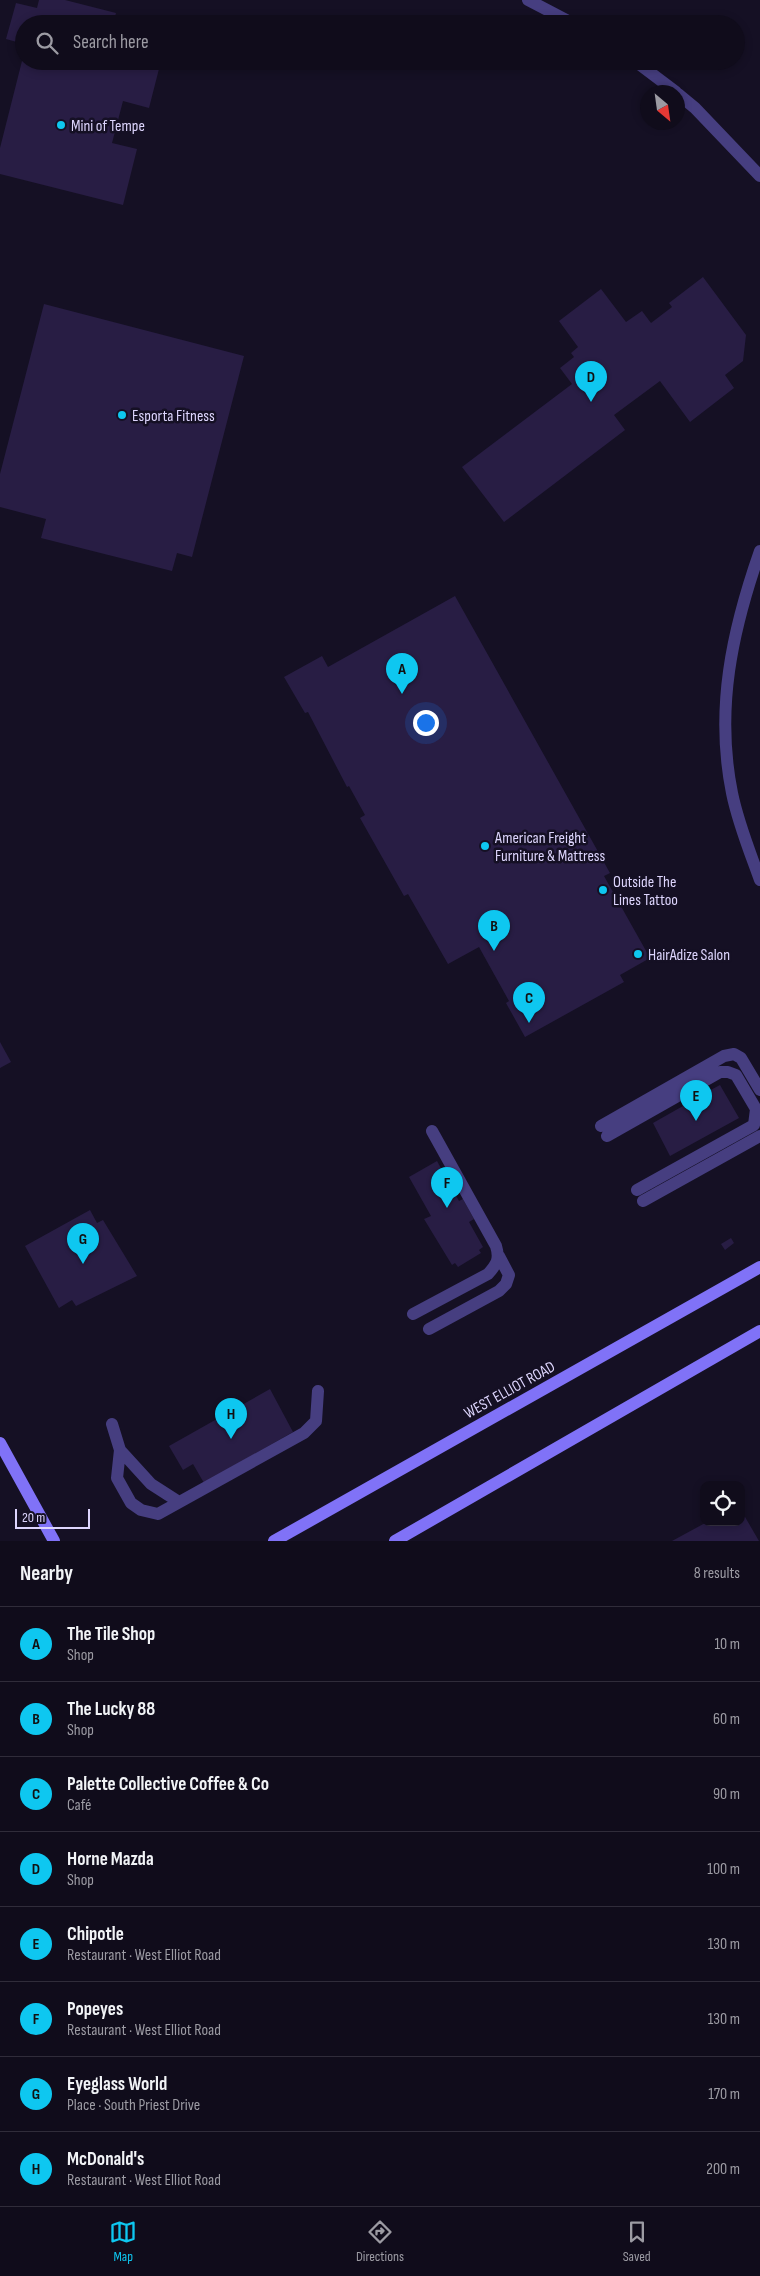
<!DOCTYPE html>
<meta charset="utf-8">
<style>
:root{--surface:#100c1b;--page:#1e1a28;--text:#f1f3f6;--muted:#9c9ba3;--line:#302c3a;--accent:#0ec7f0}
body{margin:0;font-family:"Sofia Sans Condensed",sans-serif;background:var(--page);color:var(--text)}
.controls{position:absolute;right:15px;bottom:15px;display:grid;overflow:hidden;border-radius:10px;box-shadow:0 2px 8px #0003}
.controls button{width:45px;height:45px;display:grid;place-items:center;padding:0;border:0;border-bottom:1px solid var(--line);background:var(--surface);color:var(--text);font:25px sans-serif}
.compass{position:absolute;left:640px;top:85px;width:45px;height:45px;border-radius:50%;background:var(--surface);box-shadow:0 2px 8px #0003;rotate:151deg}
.scale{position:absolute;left:15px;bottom:12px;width:75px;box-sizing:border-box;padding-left:5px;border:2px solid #ddd5fd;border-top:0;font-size:14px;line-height:18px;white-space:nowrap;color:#ddd5fd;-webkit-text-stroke:4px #151024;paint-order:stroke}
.you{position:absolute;left:425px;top:722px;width:18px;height:18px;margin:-12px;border:4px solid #fff;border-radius:50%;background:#1a73e8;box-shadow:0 0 0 8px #1a73e833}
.badge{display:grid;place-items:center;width:32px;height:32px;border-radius:50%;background:var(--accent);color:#111;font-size:16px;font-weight:700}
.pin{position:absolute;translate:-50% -41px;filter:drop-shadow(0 1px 2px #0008)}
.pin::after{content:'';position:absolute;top:26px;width:18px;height:15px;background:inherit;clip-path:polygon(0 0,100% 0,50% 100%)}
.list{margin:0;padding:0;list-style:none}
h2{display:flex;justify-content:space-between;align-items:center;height:65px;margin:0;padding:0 20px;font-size:21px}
h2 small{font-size:16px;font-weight:400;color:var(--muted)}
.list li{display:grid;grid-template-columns:32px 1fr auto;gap:15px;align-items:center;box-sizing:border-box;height:75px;padding:0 20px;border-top:1px solid var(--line)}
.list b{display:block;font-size:19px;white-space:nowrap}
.list p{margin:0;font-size:16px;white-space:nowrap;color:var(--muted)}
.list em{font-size:16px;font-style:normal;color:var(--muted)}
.icon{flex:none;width:28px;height:28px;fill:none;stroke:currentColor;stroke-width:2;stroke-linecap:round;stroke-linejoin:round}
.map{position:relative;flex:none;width:760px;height:1541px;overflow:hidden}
.search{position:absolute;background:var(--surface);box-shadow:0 2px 8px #0003;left:15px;right:15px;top:15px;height:55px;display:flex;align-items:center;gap:12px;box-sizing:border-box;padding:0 18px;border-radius:28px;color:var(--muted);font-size:19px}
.sheet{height:665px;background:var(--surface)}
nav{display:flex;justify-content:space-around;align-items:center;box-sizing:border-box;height:70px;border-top:1px solid var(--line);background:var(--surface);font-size:14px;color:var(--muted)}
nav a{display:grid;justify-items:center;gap:2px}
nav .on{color:var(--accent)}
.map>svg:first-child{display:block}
.building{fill:#281d44}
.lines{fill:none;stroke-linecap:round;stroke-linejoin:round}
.lane{stroke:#463e80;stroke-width:12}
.street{stroke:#463e80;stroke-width:12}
.secondary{stroke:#8072f7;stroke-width:12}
.poi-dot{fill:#0ec7f0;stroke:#151024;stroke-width:2}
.labels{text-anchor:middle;stroke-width:5;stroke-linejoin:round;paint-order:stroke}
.poi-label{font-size:16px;fill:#ddd5fd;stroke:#151024;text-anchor:start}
.street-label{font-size:16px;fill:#ddd5fd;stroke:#151024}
</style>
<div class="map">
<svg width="760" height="1541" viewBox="0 0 760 1541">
<rect width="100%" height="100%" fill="#151024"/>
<path class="building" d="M39,0H65L116,13L113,24H24V44L6,39L16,3L37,8Z
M22,61H161L149,108L123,101L112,143L137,149L123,205L0,174V148Z
M703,277L746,335L743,361L725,375L734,388L690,422L660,381L614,415L625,430L504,522L462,467L572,384L560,368L574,357L571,353L578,347L559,321L601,289L626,322L642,311L651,323L672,307L669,303Z
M44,304L244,356L192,557L177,553L172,571L41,538L46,519L0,507V474Z
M455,596L610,873L604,876L650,958L620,975L624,982L525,1037L506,1003L509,1001L479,947L448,964L408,894L404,896L360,818L365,815L349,786L347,787L308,712L305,713L284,677L322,656L328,667Z
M0,1042L11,1062L0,1068Z
M720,1085L739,1118L670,1156L653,1123L683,1106L680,1100L691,1094L694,1099Z
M437,1161L459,1201L463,1199L474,1219L469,1222L483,1247L479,1250L481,1253L458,1267L455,1263L452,1265L424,1219L431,1216L409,1177Z
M90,1210L97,1223L103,1220L137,1276L76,1306L72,1300L59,1308L25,1246Z
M731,1238L734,1243L725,1250L721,1244Z
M270,1389L293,1432L204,1483L193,1464L183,1470L169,1446Z
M741,1510L759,1541H672L707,1522H741Z"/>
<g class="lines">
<path class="lane" d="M601,1126L724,1056L734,1054L741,1058L760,1090
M607,1136L720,1072H728L736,1075L756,1109L754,1125L637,1190
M643,1201L760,1136
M413,1314L488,1274C497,1264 500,1259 496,1246L432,1131
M429,1329L499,1291L506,1284L509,1275L499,1256
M112,1424L120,1450L151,1484L179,1502
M120,1450L117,1478L131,1503L141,1510L158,1514L304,1433L316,1421L318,1391"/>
<path class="street" d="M528,0L574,24
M635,61L676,92
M678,94L695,108L760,176
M760,551C732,631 715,709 732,793C738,823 750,852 760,880"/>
<path class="secondary" d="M0,1443L54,1541
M274,1541L760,1267
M395,1541L760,1331"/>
</g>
<g class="poi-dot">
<circle cx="61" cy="125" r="5"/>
<circle cx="122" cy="415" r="5"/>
<circle cx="485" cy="846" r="5"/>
<circle cx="603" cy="890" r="5"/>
<circle cx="638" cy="954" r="5"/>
</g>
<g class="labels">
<g class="poi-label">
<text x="71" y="131">Mini of Tempe</text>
<text x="132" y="421">Esporta Fitness</text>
<text x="495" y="843">American Freight<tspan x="495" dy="18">Furniture &amp; Mattress</tspan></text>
<text x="613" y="887">Outside The<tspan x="613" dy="18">Lines Tattoo</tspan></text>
<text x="648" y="960">HairAdize Salon</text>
</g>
<g class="street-label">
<text transform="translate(509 1389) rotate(-29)" y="6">WEST ELLIOT ROAD</text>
</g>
</g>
</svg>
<div class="controls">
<button><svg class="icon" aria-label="locate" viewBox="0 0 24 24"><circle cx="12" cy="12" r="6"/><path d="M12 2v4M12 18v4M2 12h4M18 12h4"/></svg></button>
</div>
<svg class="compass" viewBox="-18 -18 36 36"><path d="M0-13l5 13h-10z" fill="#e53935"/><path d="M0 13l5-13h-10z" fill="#9c9ba3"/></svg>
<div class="scale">20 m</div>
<div class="you"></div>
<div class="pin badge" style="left:402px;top:694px">A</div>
<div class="pin badge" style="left:494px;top:951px">B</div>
<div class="pin badge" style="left:529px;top:1023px">C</div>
<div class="pin badge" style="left:591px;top:402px">D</div>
<div class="pin badge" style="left:696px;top:1121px">E</div>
<div class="pin badge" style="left:447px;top:1208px">F</div>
<div class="pin badge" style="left:83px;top:1264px">G</div>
<div class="pin badge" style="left:231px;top:1439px">H</div>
<div class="search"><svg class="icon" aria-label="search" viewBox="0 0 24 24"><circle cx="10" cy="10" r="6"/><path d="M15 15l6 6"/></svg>Search here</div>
</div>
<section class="sheet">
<h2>Nearby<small>8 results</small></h2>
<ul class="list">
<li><span class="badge">A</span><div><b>The Tile Shop</b><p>Shop</p></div><em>10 m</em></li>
<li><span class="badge">B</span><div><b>The Lucky 88</b><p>Shop</p></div><em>60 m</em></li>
<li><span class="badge">C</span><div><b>Palette Collective Coffee &amp; Co</b><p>Café</p></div><em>90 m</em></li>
<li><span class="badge">D</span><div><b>Horne Mazda</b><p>Shop</p></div><em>100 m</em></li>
<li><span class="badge">E</span><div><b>Chipotle</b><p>Restaurant · West Elliot Road</p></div><em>130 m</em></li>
<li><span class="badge">F</span><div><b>Popeyes</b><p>Restaurant · West Elliot Road</p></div><em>130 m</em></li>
<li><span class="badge">G</span><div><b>Eyeglass World</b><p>Place · South Priest Drive</p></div><em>170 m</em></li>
<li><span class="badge">H</span><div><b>McDonald's</b><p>Restaurant · West Elliot Road</p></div><em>200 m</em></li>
</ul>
</section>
<nav>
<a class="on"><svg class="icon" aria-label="map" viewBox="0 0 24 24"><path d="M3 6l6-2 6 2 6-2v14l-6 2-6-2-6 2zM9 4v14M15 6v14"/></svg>Map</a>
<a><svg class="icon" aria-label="directions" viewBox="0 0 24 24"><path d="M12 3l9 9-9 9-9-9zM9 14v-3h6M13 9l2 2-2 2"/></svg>Directions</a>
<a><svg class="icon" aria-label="saved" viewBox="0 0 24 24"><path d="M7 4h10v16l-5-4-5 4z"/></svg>Saved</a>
</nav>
